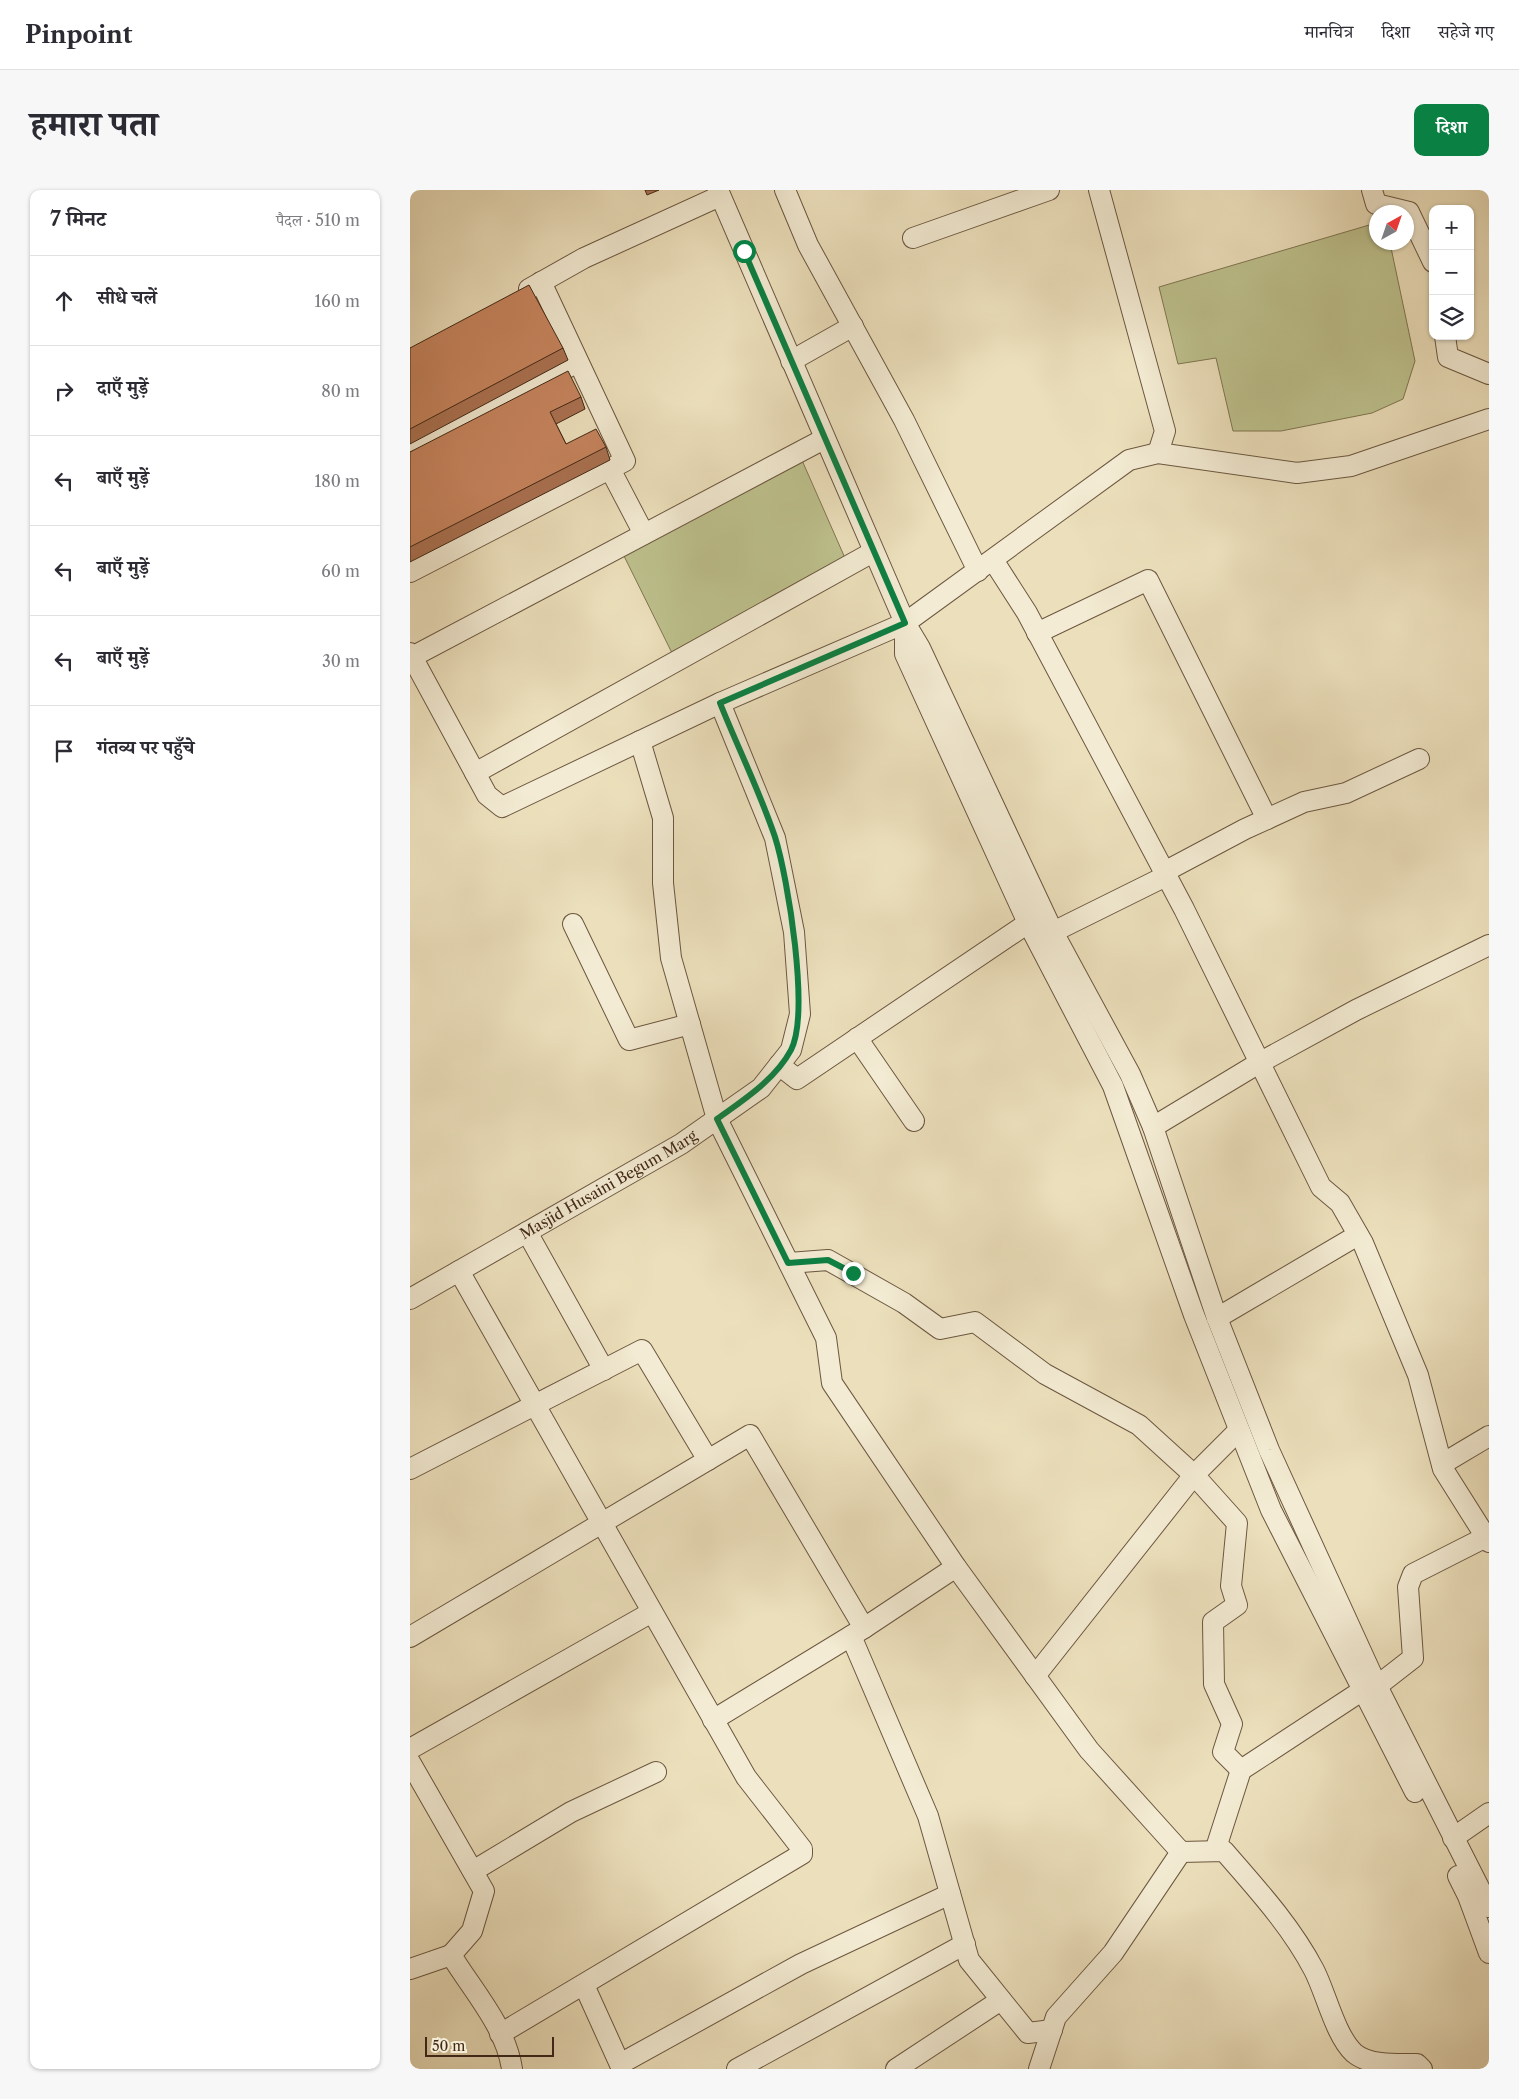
<!DOCTYPE html>
<html lang="hi">
<meta charset="utf-8">
<style>
:root{--surface:#fff;--page:#f7f7f7;--text:#2b2b33;--muted:#7c7c81;--line:#e1e1e2;--accent:#0b8043}
body{margin:0;font-family:"Libre Caslon Text","Noto Serif Devanagari",serif;background:var(--page);color:var(--text)}
.controls{position:absolute;right:15px;top:15px;display:grid;overflow:hidden;border-radius:10px;box-shadow:0 1px 4px #0004}
.controls button{width:45px;height:45px;display:grid;place-items:center;padding:0;border:0;border-bottom:1px solid var(--line);background:var(--surface);color:var(--text);font:25px sans-serif}
.compass{position:absolute;left:959px;top:15px;width:45px;height:45px;border-radius:50%;background:var(--surface);box-shadow:0 1px 4px #0004;rotate:40deg}
.scale{position:absolute;left:15px;bottom:12px;width:129px;box-sizing:border-box;padding-left:5px;border:2px solid #422916;border-top:0;font-size:14px;line-height:18px;white-space:nowrap;color:#422916;-webkit-text-stroke:4px #f3ebd3;paint-order:stroke}
.stop{position:absolute;width:15px;height:15px;margin:-11px;border:4px solid #0b8043;border-radius:50%;background:#fff}
.stop.end{background:#0b8043;border-color:#fff;box-shadow:0 1px 5px #0008}
.list{margin:0;padding:0;list-style:none}
h2{display:flex;justify-content:space-between;align-items:center;height:65px;margin:0;padding:0 20px;font-size:21px}
h2 small{font-size:16px;font-weight:400;color:var(--muted)}
.list li{display:grid;grid-template-columns:32px 1fr auto;gap:15px;align-items:center;box-sizing:border-box;height:90px;padding:0 20px;border-top:1px solid var(--line)}
.list b{display:block;font-size:19px;white-space:nowrap}
.list em{font-size:16px;font-style:normal;color:var(--muted)}
.icon{flex:none;width:28px;height:28px;fill:none;stroke:currentColor;stroke-width:2;stroke-linecap:round;stroke-linejoin:round}
.map{position:relative;flex:none;width:1079px;height:1879px;overflow:hidden;border-radius:10px}
header{display:flex;align-items:center;gap:30px;box-sizing:border-box;height:70px;padding:0 25px;background:var(--surface);border-bottom:1px solid var(--line)}
header strong{font-size:24px}
nav{display:flex;gap:28px;margin-inline-start:auto;font-size:18px}
.intro{display:flex;align-items:center;justify-content:space-between;box-sizing:border-box;height:120px;padding:0 30px}
h1{margin:0;font-size:35px}
.button{padding:12px 22px;border-radius:10px;background:var(--accent);color:#fff;font-size:18px;font-weight:700}
main{display:flex;gap:30px;padding:0 30px}
aside{flex:1;background:var(--surface);border-radius:10px;box-shadow:0 1px 4px #0004}
.map>svg:first-child{display:block}
.green{fill:#bdc18d;stroke:#807552}
.lines{fill:none;stroke-linecap:round;stroke-linejoin:round}
.minor-casing{stroke:#6c5740;stroke-width:22}
.minor{stroke:#f3ebd3;stroke-width:20}
.wall{fill:#ab7252;stroke:#422916}
.building{fill:#c7855f;stroke:#422916}
.route{stroke:#0b8043;stroke-width:6}
.labels{text-anchor:middle;stroke-width:5;stroke-linejoin:round;paint-order:stroke}
.street-label{font-size:15px;fill:#422916;stroke:#f3ebd3}
</style>
<header>
<strong>Pinpoint</strong>
<nav><a>मानचित्र</a><a>दिशा</a><a>सहेजे गए</a></nav>
</header>
<div class="intro"><h1>हमारा पता</h1><a class="button">दिशा</a></div>
<main>
<aside>
<h2>7 मिनट<small>पैदल · 510 m</small></h2>
<ul class="list">
<li><svg class="icon" aria-label="ahead" viewBox="0 0 24 24"><path d="M12 20V5M6 11l6-6 6 6"/></svg><div><b>सीधे चलें</b></div><em>160 m</em></li>
<li><svg class="icon" aria-label="right" viewBox="0 0 24 24"><path d="M7 20v-9h11M14 6l5 5-5 5"/></svg><div><b>दाएँ मुड़ें</b></div><em>80 m</em></li>
<li><svg class="icon" aria-label="left" viewBox="0 0 24 24"><path d="M17 20v-9H6M10 6l-5 5 5 5"/></svg><div><b>बाएँ मुड़ें</b></div><em>180 m</em></li>
<li><svg class="icon" aria-label="left" viewBox="0 0 24 24"><path d="M17 20v-9H6M10 6l-5 5 5 5"/></svg><div><b>बाएँ मुड़ें</b></div><em>60 m</em></li>
<li><svg class="icon" aria-label="left" viewBox="0 0 24 24"><path d="M17 20v-9H6M10 6l-5 5 5 5"/></svg><div><b>बाएँ मुड़ें</b></div><em>30 m</em></li>
<li><svg class="icon" aria-label="arrive" viewBox="0 0 24 24"><path d="M6 21V4h12l-3 4 3 4H6"/></svg><div><b>गंतव्य पर पहुँचे</b></div></li>
</ul>
</aside>
<div class="map">
<svg width="1079" height="1879" viewBox="0 0 1079 1879">
<rect width="100%" height="100%" fill="#ece0bc"/>
<filter id="stains"><feTurbulence type="fractalNoise" baseFrequency=".004" numOctaves="4"/><feColorMatrix values="0 0 0 0 .2 0 0 0 0 .09 0 0 0 0 .02 0 0 0 .5 -.17"/></filter>
<radialGradient id="worn" r=".72"><stop offset=".6" stop-color="#630" stop-opacity="0"/><stop offset="1" stop-color="#630" stop-opacity=".3"/></radialGradient>
<path class="green" d="M966,33V52L980,53L1005,171L993,209L962,223L871,241H823L806,168L768,174L749,97Z
M391,268L435,368L263,465L214,366Z"/>
<g class="lines">
<defs>
<g id="minor">
<path d="M308,0L495,433L510,458L643,742L720,884L743,937L807,1128L859,1260L967,1496L1079,1717"/>
<path d="M375,0L398,55L494,230L568,381"/>
<path d="M689,0L755,241L748,263"/>
<path d="M962,0L966,14L999,22L1023,72"/>
<path d="M503,48L639,0"/>
<path d="M119,99L174,68L310,6"/>
<path d="M1035,146L1038,167L1079,184"/>
<path d="M381,171L443,136"/>
<path d="M0,261L168,172"/>
<path d="M200,279L234,344"/>
<path d="M583,370L617,423L774,719L911,997L930,1013L953,1053L1008,1185L1033,1279L1079,1352"/>
<path d="M0,382L215,271L131,92"/>
<path d="M495,433V464L618,733L703,896L784,1125L861,1320L1005,1602"/>
<path d="M627,443L738,390L857,629"/>
<path d="M0,463L77,605L92,617L310,513L495,433L719,270L748,263L887,283L941,276L1079,229"/>
<path d="M2,467L414,249"/>
<path d="M230,551L253,628V693L261,768L307,929L416,1148L422,1193L546,1377L679,1560L771,1662L814,1661C847,1699 881,1736 904,1780C916,1803 925,1845 944,1863C959,1876 989,1874 1007,1874L1012,1879"/>
<path d="M65,583L463,362"/>
<path d="M754,682L835,639L894,612L936,603L1009,569"/>
<path d="M163,734L219,850L280,834"/>
<path d="M643,742L756,686"/>
<path d="M447,848L504,931"/>
<path d="M369,875L387,889L618,733"/>
<path d="M743,937L849,873L946,820L1079,755"/>
<path d="M117,1042L194,1180"/>
<path d="M379,1073L418,1070L494,1113L530,1139L565,1132L635,1184L729,1235L784,1285L827,1333L821,1396L827,1415L803,1432L804,1494L822,1534L813,1562L831,1580"/>
<path d="M49,1081L336,1587L392,1659V1664L90,1844"/>
<path id="s1" d="M0,1109L271,954L351,898L381,860L390,824L384,742L365,648L310,513"/>
<path d="M807,1128L948,1045"/>
<path d="M1032,1274L1079,1246"/>
<path d="M0,1279L232,1160L298,1270"/>
<path d="M441,1446L518,1626L559,1770L618,1843L642,1840"/>
<path d="M0,1447L340,1245L454,1438"/>
<path d="M625,1486L784,1285L829,1240"/>
<path d="M967,1496L1003,1468L998,1397L1003,1384L1076,1347"/>
<path d="M303,1530L454,1438L546,1377"/>
<path d="M0,1559L242,1422"/>
<path d="M0,1572L74,1701L62,1741L41,1765C63,1801 96,1837 102,1879"/>
<path d="M1043,1648L1079,1623"/>
<path d="M805,1661L831,1580L953,1500"/>
<path d="M63,1681L161,1622L246,1582"/>
<path d="M1048,1686L1058,1706L1079,1763"/>
<path d="M0,1779L41,1765"/>
<path d="M174,1795L212,1879"/>
<path d="M210,1874L391,1774L540,1704"/>
<path d="M327,1879L555,1754"/>
<path d="M486,1879L591,1810"/>
<path d="M629,1879L646,1827L703,1763L771,1662"/>
</g>
</defs>
<use href="#minor" class="minor-casing"/>
<use href="#minor" class="minor"/>
</g>
<path class="wall" d="M235,0H249L237,5Z
M0,158H153L158,170L0,254Z
M171,207L175,219L146,234L156,254L196,257L200,270L0,372V262Z"/>
<path class="building" d="M119,95L153,158L0,239V158Z
M158,181L171,207L140,222L156,254L186,239L196,257L0,357V262Z"/>
<g class="lines">
<path class="route" d="M334,61L495,433L310,513C328,558 350,602 365,647C378,688 400,823 381,860C365,890 333,910 307,929L378,1073L418,1070L443,1083"/>
</g>
<g class="labels">
<g class="street-label">
<text dy="5" stroke="none"><textPath href="#s1" startOffset="229">Masjid Husaini Begum Marg</textPath></text>
</g>
</g>
<rect width="100%" height="100%" filter="url(#stains)"/>
<rect width="100%" height="100%" fill="url(#worn)"/>
</svg>
<div class="controls">
<button>+</button>
<button>−</button>
<button><svg class="icon" aria-label="layers" viewBox="0 0 24 24"><path d="M12 4l9 5-9 5-9-5zM3 14l9 5 9-5"/></svg></button>
</div>
<svg class="compass" viewBox="-18 -18 36 36"><path d="M0-13l5 13h-10z" fill="#e53935"/><path d="M0 13l5-13h-10z" fill="#7c7c81"/></svg>
<div class="scale">50 m</div>
<div class="stop" style="left:334px;top:61px"></div>
<div class="stop end" style="left:443px;top:1083px"></div>
</div>
</main>
